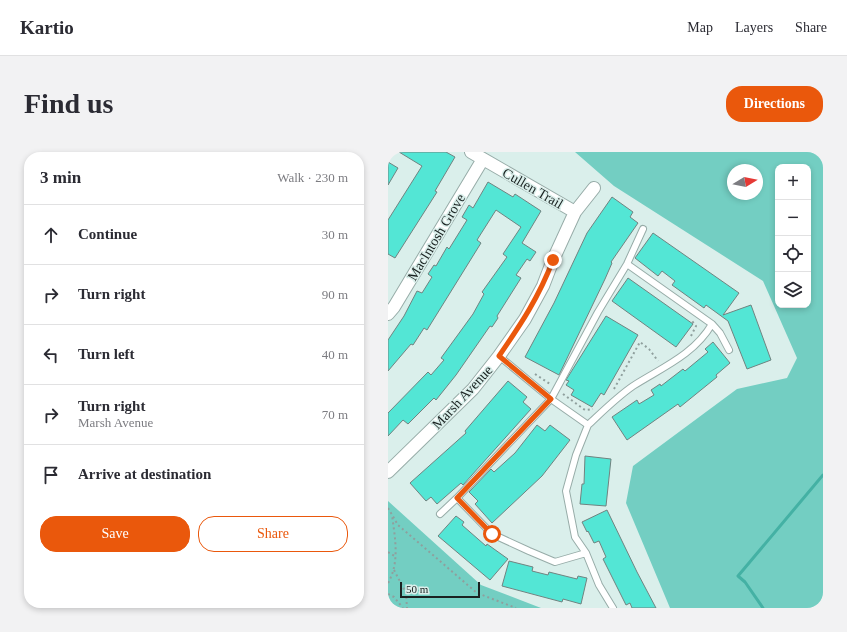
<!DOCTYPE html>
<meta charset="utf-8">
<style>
:root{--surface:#fff;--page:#f2f2f3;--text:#2b2b33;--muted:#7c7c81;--line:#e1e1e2;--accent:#ea580c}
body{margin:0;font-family:Georgia,serif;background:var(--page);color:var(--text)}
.controls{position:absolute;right:12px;top:12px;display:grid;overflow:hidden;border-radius:8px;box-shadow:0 2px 6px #0003}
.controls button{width:36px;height:36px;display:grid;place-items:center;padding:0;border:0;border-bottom:1px solid var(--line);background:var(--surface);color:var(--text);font:20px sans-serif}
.compass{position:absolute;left:339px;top:12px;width:36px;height:36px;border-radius:50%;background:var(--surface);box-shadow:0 2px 6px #0003;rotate:80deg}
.scale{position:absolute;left:12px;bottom:10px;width:80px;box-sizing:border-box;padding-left:4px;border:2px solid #1a2221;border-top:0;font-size:11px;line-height:14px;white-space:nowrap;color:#1a2221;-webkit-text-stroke:3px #daefeb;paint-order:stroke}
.stop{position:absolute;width:12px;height:12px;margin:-9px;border:3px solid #ea580c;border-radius:50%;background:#fff}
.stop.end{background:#ea580c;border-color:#fff;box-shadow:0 1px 4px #0008}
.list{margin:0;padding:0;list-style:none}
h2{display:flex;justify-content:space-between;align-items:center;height:52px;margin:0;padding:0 16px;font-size:17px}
h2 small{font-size:13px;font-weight:400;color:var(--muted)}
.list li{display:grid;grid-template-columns:26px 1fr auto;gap:12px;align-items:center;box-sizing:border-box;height:60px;padding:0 16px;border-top:1px solid var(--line)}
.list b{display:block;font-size:15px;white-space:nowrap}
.list p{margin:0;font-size:13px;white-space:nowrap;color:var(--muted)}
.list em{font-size:13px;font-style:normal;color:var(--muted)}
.actions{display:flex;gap:8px;padding:12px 16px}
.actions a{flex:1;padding:9px 0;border:1px solid var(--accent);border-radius:16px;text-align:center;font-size:14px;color:var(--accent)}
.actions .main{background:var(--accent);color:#fff}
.icon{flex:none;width:22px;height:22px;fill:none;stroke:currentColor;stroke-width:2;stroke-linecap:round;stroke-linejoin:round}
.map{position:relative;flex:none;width:435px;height:456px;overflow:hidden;border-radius:16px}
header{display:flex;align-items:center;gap:24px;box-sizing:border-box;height:56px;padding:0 20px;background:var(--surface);border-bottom:1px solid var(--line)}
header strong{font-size:19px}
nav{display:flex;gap:22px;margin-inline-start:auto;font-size:14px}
.intro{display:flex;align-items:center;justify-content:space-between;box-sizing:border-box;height:96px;padding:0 24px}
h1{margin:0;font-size:28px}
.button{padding:10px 18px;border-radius:16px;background:var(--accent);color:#fff;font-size:14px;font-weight:700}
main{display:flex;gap:24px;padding:0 24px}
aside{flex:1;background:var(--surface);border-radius:16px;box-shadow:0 2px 6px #0003}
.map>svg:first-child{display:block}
.green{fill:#73cec2;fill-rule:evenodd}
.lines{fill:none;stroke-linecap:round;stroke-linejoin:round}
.stream{stroke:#44b1a4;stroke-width:3}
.building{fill:#53e6d5;stroke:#708380}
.service-casing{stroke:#97aca8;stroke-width:8}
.minor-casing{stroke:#97aca8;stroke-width:14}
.path{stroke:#8f9f9d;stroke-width:2;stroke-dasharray:2 3;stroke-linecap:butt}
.service{stroke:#fff;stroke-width:6}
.minor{stroke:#fff;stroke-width:12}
.route{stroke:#ea580c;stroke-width:5}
.labels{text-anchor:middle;stroke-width:3;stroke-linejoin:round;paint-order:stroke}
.street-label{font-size:14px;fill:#1a2221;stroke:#daefeb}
</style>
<header>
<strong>Kartio</strong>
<nav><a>Map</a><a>Layers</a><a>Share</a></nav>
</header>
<div class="intro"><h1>Find us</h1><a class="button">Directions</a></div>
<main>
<aside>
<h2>3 min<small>Walk · 230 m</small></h2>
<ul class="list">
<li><svg class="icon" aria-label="ahead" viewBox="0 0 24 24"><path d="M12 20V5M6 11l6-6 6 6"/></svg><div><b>Continue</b></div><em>30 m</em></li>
<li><svg class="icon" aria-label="right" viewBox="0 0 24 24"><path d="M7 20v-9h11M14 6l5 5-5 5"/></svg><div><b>Turn right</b></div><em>90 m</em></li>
<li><svg class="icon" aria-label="left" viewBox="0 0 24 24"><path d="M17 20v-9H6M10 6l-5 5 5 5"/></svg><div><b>Turn left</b></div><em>40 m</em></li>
<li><svg class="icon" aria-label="right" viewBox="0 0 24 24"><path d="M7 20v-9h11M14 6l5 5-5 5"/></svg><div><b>Turn right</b><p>Marsh Avenue</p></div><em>70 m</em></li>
<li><svg class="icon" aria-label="arrive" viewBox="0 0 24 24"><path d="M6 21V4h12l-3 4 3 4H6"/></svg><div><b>Arrive at destination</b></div></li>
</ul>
<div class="actions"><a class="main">Save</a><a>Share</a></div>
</aside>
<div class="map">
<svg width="435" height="456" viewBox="0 0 435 456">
<rect width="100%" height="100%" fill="#daefeb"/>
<path class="green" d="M187,0H435V456H282L238,351L245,314L349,237L399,226L409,206L375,129L226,34ZM390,15H420V153H390ZM345,18H369V42H345Z
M0,349L93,433L153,456H0Z"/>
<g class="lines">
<path class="stream" d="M375,456L357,430L350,424L435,323"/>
</g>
<path class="building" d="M11,0H58L67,5L47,39L49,40L7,106L0,102V68L34,14Z
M0,10L10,16L0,33Z
M100,30L125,45L127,42L153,59L134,91L148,100L142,109L139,107L128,123L133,126L109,164L110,166L104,175L102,174L68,223L48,248L46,246L20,272L15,268L0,284V261L40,220L43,223L56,208L53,206L85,162L96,142L94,140L119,105L115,102L133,75L108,58L89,88L93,91L39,178L36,176L25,193L23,192L0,219V188L16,164L29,139L34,141L44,125L40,122L46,113L48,114L59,95L61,97L79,68L74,65L81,53L85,56Z
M224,45L245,60L242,65L250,71L223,110L224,111L217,127L171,223L137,205L166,151L199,81Z
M265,81L351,141L335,163L363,153L383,208L359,217L340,169L318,153L316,156L284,133L287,129L274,119L270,124L247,106Z
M240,126L305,172L288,195L224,149Z
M218,164L250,183L216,243L213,241L204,255L183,243L186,238L178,233L181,229L178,228Z
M325,190L342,211L328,223L329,225L292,255L290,252L239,288L224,265L249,248L251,252L266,243L263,238L272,232L273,234L295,217L297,219L320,200L317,197Z
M120,229L139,245L135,250L143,257L75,333L73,331L49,352L43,345L38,349L22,331L78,281L77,279Z
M149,273L157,279L162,273L182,288L154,324L104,371L87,352L90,349L81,340L103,317L106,320L127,301Z
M197,304L223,307L218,354L192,352L194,332H196Z
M219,358L249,420L268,456H244L242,451L238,453L215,407L218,405L211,389L206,391L200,379L199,380L194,370Z
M68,364L76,370L74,373L98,394L99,392L120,407L102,428L50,384Z
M121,409L145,415L144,419L160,423L161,420L189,427L190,424L199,426L193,452L175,447L174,450L114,434Z"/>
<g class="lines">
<defs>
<path id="service" d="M324,172L332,181L341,198
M111,204L163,247L200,273L188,303L178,339L187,385L198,401L211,433L225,456
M200,273C214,260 229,245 245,234C273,216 306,203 324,172L239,112
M69,346L104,382L141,399L167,410L198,401
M52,362L69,346L163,247L210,160L239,112L255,77"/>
<path id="minor" d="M83,0L187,60
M0,162L6,155L95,7
M0,320L85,237L111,204L137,167L155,134L165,108L187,60L206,36"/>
</defs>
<use href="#service" class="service-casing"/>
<use href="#minor" class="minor-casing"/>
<path class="path" d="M303,184L308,174L304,169
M147,222L162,232
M226,237L252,190L261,197L270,209
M175,242L197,258L205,257
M0,356L10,373L89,441L128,456
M0,400L8,405
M6,418L18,441L19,456
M0,431C12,410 7,386 4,363
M0,442L6,445L15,456"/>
<use href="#service" class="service"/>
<use href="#minor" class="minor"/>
</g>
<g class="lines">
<path class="route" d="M104,382L69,346L163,247L111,204C133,172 151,145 165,108"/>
</g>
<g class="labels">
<g class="street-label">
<text transform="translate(145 36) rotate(30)" y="5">Cullen Trail</text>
<text transform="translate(48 85) rotate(-59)" y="5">MacIntosh Grove</text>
<text transform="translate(74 245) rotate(-47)" y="5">Marsh Avenue</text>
</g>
</g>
</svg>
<div class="controls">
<button>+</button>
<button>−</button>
<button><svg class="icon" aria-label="locate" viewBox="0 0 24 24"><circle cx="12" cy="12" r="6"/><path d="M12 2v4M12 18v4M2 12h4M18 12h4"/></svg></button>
<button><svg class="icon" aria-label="layers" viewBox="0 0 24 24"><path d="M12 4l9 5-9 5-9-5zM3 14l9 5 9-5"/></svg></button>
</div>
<svg class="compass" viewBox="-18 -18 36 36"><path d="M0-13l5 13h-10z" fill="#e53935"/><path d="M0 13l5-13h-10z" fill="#7c7c81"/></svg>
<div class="scale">50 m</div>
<div class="stop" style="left:104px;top:382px"></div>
<div class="stop end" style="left:165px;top:108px"></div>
</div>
</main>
